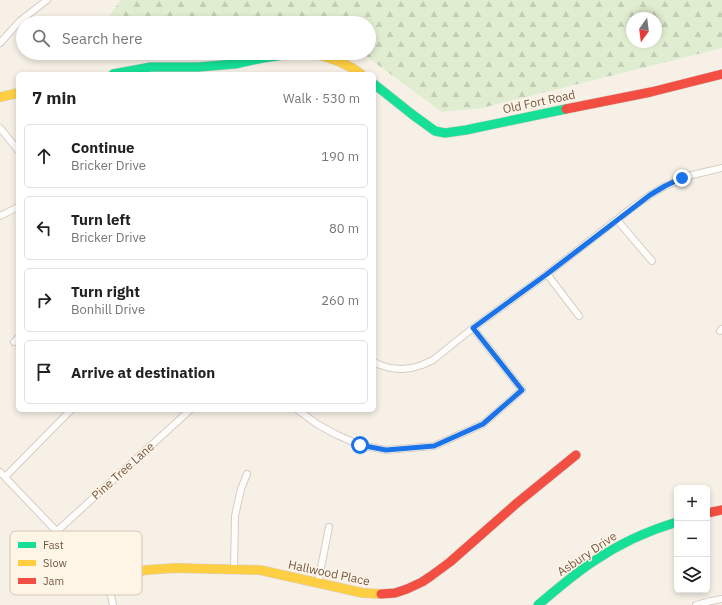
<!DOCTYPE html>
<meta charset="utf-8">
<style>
:root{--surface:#fff;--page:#f2f2f2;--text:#222;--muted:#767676;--line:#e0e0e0}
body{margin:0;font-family:"IBM Plex Sans",sans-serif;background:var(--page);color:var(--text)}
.controls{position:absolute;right:12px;bottom:12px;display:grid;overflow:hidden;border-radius:6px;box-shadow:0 2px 6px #0003}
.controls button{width:36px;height:36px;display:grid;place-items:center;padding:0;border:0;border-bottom:1px solid var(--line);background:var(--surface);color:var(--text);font:20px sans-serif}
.compass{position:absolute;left:626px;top:12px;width:36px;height:36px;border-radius:50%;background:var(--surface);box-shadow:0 2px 6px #0003;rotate:194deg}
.stop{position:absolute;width:12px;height:12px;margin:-9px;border:3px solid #1a73e8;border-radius:50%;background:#fff}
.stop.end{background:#1a73e8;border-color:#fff;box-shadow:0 1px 4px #0008}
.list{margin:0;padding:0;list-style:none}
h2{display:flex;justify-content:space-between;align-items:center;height:52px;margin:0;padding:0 16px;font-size:17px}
h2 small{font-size:13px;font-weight:400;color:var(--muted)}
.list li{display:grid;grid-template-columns:26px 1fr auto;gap:12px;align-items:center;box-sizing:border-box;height:64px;margin:0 8px 8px;padding:0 8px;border:1px solid var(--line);border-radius:6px}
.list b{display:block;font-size:15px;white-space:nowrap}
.list p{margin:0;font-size:13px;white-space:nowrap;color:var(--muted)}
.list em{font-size:13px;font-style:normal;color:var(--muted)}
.icon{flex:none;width:22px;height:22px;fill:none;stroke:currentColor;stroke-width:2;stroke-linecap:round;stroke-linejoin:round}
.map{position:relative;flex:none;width:722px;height:605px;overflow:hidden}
.search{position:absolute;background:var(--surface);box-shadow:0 2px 6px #0003;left:16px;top:16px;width:360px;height:44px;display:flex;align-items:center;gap:10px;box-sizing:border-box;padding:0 14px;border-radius:22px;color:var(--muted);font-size:15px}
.panel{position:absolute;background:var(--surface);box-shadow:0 2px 6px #0003;left:16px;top:72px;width:360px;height:340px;border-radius:6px}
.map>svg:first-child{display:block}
.forest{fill:url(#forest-firs);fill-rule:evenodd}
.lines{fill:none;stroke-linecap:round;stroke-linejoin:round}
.street-casing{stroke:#d7cdc4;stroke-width:8}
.fast-casing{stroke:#d6ccc3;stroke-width:10}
.slow-casing{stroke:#d6ccc3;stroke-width:10}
.jam-casing{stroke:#d6ccc3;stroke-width:10}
.street{stroke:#fefdfb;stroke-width:6}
.fast{stroke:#16e098;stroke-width:9}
.slow{stroke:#ffcf43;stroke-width:9}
.jam{stroke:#f24e42;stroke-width:9}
.route{stroke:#1a73e8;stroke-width:5}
.labels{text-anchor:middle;stroke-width:3;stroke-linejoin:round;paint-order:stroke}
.street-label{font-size:12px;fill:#735747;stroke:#fff5e6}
.key{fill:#fff5e6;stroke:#d5c6b6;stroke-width:1}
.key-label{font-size:11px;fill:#735747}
</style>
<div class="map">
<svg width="722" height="605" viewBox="0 0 722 605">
<defs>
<pattern id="forest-firs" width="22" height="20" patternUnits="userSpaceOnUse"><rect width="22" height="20" fill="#e1edd1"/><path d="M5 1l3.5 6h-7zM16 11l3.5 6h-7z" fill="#c4cdb5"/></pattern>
</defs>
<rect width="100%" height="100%" fill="#f6f0e6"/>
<path class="forest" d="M121,0H722V48L482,108L442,112L362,53H369V23H104ZM632,18H656V42H632Z"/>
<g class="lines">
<defs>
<path id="street" d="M0,43L20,21L47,0
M0,128L18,150
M0,216L18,207
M617,220L652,261
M547,274L579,316
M720,331L722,329
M14,342L18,338
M374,362L380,365L390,368L401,369L412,368L422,365L433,360L473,328L547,274L633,207L650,195L665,186L692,175L722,168
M298,410L317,424L337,435L360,445L386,450L434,446L483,424L522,390L473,328
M0,472L103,580L111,595L113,605
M5,477L71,410
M57,531L190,410
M234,569L235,516L241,489L247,474
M318,583L329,527
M696,605L711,601L722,599"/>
<path id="fast" d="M113,74L151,67H198L235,64L263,58L297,53
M374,84L413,115L435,131L445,133L466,130L566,109
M538,605C556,590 574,574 594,561C619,544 647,531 677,522"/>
<path id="slow" d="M309,53C328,56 345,62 361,74
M0,97L18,93
M103,580L124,574L146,570L176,568L260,570L363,593L381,594"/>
<path id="jam" d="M566,109L651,92L722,74
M707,513L722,510
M381,594L395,593L407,589L422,582L431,576L450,562L517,503L576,455"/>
</defs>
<use href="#street" class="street-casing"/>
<use href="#fast" class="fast-casing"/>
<use href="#slow" class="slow-casing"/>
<use href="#jam" class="jam-casing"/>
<use href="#street" class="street"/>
<use href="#fast" class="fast"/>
<use href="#slow" class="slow"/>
<use href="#jam" class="jam"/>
</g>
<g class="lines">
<path class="route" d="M360,445L386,450L434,446L483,424L522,390L473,328L547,274L650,195L665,186L682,178"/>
</g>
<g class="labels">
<g class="street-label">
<text transform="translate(539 102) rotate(-12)" y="4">Old Fort Road</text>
<text transform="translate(123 471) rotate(-42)" y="4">Pine Tree Lane</text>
<text transform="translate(587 554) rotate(-34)" y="4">Asbury Drive</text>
<text transform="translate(329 573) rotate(12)" y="4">Hallwood Place</text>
</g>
</g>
<rect x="10" y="531" width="132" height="64" rx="6" class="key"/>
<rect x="18" y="542" width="18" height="6" fill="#16e098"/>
<rect x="18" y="560" width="18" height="6" fill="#ffcf43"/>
<rect x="18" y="578" width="18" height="6" fill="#f24e42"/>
<g class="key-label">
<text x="43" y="549">Fast</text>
<text x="43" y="567">Slow</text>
<text x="43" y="585">Jam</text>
</g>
</svg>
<div class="controls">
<button>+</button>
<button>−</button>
<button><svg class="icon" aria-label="layers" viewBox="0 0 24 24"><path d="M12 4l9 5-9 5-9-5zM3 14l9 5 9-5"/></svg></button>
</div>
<svg class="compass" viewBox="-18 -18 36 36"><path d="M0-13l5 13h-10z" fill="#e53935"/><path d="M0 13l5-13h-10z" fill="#767676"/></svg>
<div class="stop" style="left:360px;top:445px"></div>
<div class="stop end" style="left:682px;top:178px"></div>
<div class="search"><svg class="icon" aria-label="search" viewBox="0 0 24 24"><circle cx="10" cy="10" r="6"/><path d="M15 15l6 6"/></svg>Search here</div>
<section class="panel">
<h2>7 min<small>Walk · 530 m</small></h2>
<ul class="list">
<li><svg class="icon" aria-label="ahead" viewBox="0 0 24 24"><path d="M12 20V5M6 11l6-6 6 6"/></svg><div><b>Continue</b><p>Bricker Drive</p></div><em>190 m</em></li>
<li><svg class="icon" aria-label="left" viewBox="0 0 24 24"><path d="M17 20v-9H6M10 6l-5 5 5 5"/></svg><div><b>Turn left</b><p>Bricker Drive</p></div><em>80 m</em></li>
<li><svg class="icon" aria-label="right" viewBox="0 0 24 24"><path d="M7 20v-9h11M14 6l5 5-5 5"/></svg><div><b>Turn right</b><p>Bonhill Drive</p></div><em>260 m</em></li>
<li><svg class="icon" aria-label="arrive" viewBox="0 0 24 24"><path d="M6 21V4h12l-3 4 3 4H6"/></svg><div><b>Arrive at destination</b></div></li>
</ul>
</section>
</div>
